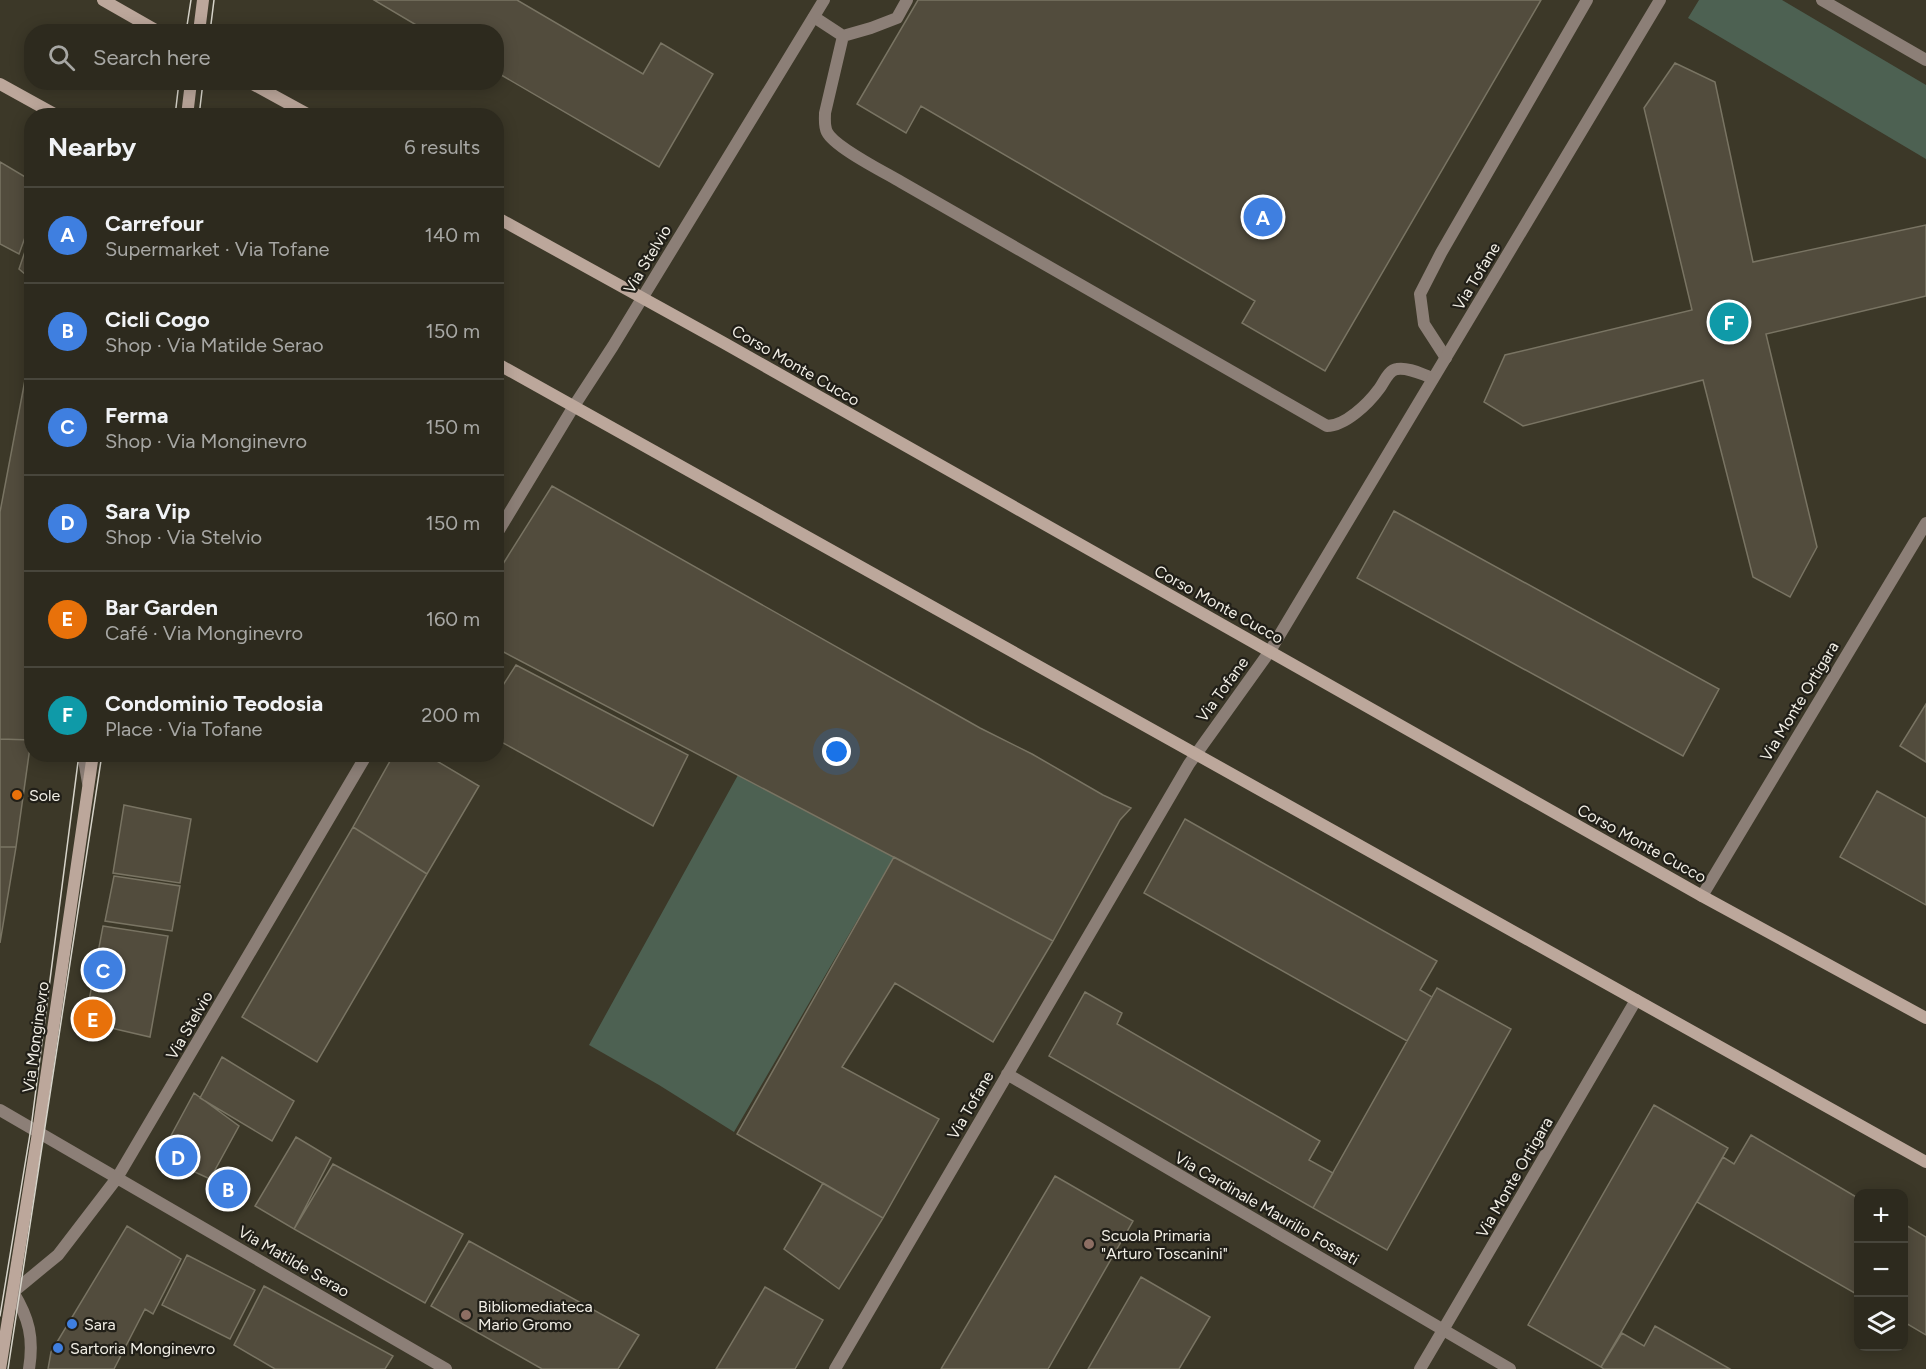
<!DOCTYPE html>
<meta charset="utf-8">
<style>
:root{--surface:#2d2a1e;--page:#353227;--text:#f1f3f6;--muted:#a7a7a4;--line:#48463c;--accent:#1a73e8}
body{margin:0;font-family:Figtree,sans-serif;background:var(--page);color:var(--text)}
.controls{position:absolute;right:18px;bottom:18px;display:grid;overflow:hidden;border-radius:12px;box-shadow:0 3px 15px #0003}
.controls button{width:54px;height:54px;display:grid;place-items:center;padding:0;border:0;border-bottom:2px solid var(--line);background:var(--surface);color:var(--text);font:30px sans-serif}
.you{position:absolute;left:837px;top:752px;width:21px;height:21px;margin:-15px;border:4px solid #fff;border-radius:50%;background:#1a73e8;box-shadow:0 0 0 9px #1a73e833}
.badge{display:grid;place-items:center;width:39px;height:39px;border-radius:50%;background:var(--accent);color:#fff;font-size:20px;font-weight:700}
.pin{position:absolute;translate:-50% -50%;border:3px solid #fff;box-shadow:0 2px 6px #0006}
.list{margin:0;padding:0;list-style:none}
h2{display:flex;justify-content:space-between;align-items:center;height:78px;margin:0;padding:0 24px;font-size:26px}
h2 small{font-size:20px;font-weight:400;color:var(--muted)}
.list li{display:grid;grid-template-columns:39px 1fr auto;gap:18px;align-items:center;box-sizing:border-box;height:96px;padding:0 24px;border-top:2px solid var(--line)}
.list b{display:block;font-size:22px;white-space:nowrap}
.list p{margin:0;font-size:20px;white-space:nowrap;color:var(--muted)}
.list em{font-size:20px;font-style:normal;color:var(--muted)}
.icon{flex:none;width:33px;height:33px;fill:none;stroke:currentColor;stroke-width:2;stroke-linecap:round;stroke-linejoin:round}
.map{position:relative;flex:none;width:1926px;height:1369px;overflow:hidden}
.search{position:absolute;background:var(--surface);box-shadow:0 3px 15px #0003;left:24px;top:24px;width:480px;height:66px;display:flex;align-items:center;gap:15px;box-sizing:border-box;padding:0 21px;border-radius:24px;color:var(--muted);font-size:22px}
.panel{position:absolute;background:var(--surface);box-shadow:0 3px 15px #0003;left:24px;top:108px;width:480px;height:654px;border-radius:24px}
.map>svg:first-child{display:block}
.green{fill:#4d6152}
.building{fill:#524c3d;stroke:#797463;stroke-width:1.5}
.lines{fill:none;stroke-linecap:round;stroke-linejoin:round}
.lane{stroke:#8c7f77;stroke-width:12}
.street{stroke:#8c7f77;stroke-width:12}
.secondary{stroke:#bca79b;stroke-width:12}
.tram{stroke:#d7d4ca;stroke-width:1.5}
.food-dot{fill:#e8710a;stroke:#211f18;stroke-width:2}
.education-dot{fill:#8d6e63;stroke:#211f18;stroke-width:2}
.shop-dot{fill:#3f7fe0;stroke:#211f18;stroke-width:2}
.labels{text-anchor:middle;stroke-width:4.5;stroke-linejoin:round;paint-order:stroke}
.street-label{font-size:16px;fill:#f2efe6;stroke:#211f18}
.poi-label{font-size:16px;fill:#f2efe6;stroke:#211f18;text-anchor:start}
</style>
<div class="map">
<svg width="1926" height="1369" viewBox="0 0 1926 1369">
<rect width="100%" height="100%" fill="#3c3828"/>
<path class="green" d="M1699,0H1782L1926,85V159L1688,18Z
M738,775L894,857L734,1132L659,1085L589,1045Z"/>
<path class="building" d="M374,0H517L643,74L661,43L713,74L659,167L496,72V32H428Z
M918,0H1541L1325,371L1242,323L1255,301L921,106L906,133L857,104Z
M1675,63L1715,82L1753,262L1926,225V296L1766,334L1817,547L1790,597L1753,577L1703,380L1523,426L1484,402L1505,355L1692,310L1644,108Z
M0,162L32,181V218L19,254L0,244Z
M32,231V280L19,269Z
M32,343V735L31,740L0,739V512Z
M552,486L980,728L1032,754L1103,795L1131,808L1120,820L1053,941L496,648V575Z
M1394,511L1719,689L1683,756L1357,578Z
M516,665L688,755L653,826L496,739V696Z
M1926,704V762L1900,746Z
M0,739L31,740L16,847H0Z
M183,754H202L201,759Z
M394,754H425L479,786L427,874L353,827Z
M1877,791L1926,818V905L1840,857Z
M124,805L191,819L180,883L113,873Z
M1185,819L1437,961L1420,990L1432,997L1407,1041L1144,893Z
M353,827L427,874L317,1062L242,1017Z
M0,847H16L0,943Z
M894,857L1053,941L993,1042L895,983L842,1067L939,1119L883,1218L737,1134Z
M114,876L180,886L172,931L105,921Z
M103,926L168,936L150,1037L85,1022Z
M1437,988L1511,1029L1387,1250L1313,1208Z
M1085,992L1122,1013L1117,1024L1320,1141L1309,1160L1333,1173L1313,1208L1049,1056Z
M222,1057L294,1101L272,1141L200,1098Z
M194,1093L239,1126L210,1179L160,1156Z
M1654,1105L1728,1148L1601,1367L1528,1325Z
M1751,1135L1858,1198V1295L1697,1202L1723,1157L1734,1164Z
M296,1137L331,1158L294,1229L255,1206Z
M333,1164L463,1234L425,1303L294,1229Z
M1055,1176L1133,1221L1048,1369H941Z
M823,1183L883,1218L839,1289L784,1249Z
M1904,1224L1926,1237V1335L1904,1322Z
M127,1226L181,1259L153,1314L145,1309L114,1369H48L51,1352Z
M469,1241L639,1335L618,1369H542L431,1306Z
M187,1255L255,1290L230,1339L162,1305Z
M1141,1277L1210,1317L1179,1369H1088Z
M264,1286L393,1356L385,1369H275L234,1345Z
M765,1287L823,1320L795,1369H716Z
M1655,1326L1730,1369H1604L1601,1367L1622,1333L1644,1346Z"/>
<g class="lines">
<path class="lane" d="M814,17L843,36L871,28L897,18L907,0
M843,36L825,113C825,119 824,126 827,132C834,147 884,172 901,182L1327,426C1345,426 1368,404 1379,389C1384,383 1388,370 1397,369C1409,367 1423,375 1433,378
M1446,358L1424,324L1420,294L1441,253L1587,0
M1420,1369L1443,1330"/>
<path class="street" d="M1822,0L1926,60
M496,535L574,406L613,346L824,0
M83,754L88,783
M1702,896L1926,523
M1007,1074L1510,1369
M0,1110L446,1369
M1443,1330L1636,1000
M29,1369C34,1338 29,1318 13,1292L58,1255L117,1178L367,754
M835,1369L1189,764L1270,651L1660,0"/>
<path class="secondary" d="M103,0L159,32
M199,32L203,0
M249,82L311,116
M0,84L58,116
M187,116L191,82
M496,217L724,343L1702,896L1926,1018
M496,363L1926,1162
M0,1369L38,1133L93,754"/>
<path class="tram" d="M186,32L191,0
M210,32L214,0
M175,116L179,82
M199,116L203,82
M0,1316L31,1128L79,754
M8,1369L102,754"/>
</g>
<circle class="food-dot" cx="17" cy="795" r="6"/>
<g class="education-dot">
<circle cx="1089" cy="1244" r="6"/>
<circle cx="466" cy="1315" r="6"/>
</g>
<g class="shop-dot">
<circle cx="72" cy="1324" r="6"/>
<circle cx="58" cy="1348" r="6"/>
</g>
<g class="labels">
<g class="street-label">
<text transform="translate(647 259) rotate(-59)" y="6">Via Stelvio</text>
<text transform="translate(1476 276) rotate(-59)" y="6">Via Tofane</text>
<text transform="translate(796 365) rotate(30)" y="6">Corso Monte Cucco</text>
<text transform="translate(1219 604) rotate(29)" y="6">Corso Monte Cucco</text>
<text transform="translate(1222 689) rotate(-54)" y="6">Via Tofane</text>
<text transform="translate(1799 701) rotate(-59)" y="6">Via Monte Ortigara</text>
<text transform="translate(1642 843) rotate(29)" y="6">Corso Monte Cucco</text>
<text transform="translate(189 1025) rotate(-60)" y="6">Via Stelvio</text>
<text transform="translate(35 1037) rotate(-82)" y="6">Via Monginevro</text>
<text transform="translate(970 1105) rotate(-60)" y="6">Via Tofane</text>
<text transform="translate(1514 1177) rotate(-60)" y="6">Via Monte Ortigara</text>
<text transform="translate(1267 1208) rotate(30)" y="6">Via Cardinale Maurilio Fossati</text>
<text transform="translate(294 1261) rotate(30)" y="6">Via Matilde Serao</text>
</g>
<g class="poi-label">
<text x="29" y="801">Sole</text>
<text x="1101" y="1241">Scuola Primaria<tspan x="1101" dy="18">"Arturo Toscanini"</tspan></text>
<text x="478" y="1312">Bibliomediateca<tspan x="478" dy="18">Mario Gromo</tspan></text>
<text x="84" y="1330">Sara</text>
<text x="70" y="1354">Sartoria Monginevro</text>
</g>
</g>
</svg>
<div class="controls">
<button>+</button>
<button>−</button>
<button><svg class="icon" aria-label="layers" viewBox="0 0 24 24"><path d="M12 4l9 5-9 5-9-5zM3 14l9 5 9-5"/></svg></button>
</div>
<div class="you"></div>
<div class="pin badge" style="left:1263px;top:217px;background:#3f7fe0">A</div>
<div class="pin badge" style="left:228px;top:1189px;background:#3f7fe0">B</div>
<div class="pin badge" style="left:103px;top:970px;background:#3f7fe0">C</div>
<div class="pin badge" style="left:178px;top:1157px;background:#3f7fe0">D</div>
<div class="pin badge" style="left:93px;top:1019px;background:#e8710a">E</div>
<div class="pin badge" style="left:1729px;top:322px;background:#0f9aa8">F</div>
<div class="search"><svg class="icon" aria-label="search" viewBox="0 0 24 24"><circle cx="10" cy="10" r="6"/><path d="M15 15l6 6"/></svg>Search here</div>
<section class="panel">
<h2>Nearby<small>6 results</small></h2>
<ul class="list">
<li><span class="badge" style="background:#3f7fe0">A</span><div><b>Carrefour</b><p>Supermarket · Via Tofane</p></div><em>140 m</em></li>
<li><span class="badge" style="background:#3f7fe0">B</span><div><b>Cicli Cogo</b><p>Shop · Via Matilde Serao</p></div><em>150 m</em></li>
<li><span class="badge" style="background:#3f7fe0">C</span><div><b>Ferma</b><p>Shop · Via Monginevro</p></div><em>150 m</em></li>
<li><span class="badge" style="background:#3f7fe0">D</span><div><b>Sara Vip</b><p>Shop · Via Stelvio</p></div><em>150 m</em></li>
<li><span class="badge" style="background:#e8710a">E</span><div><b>Bar Garden</b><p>Café · Via Monginevro</p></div><em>160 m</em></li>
<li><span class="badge" style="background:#0f9aa8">F</span><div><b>Condominio Teodosia</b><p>Place · Via Tofane</p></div><em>200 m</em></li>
</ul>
</section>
</div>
